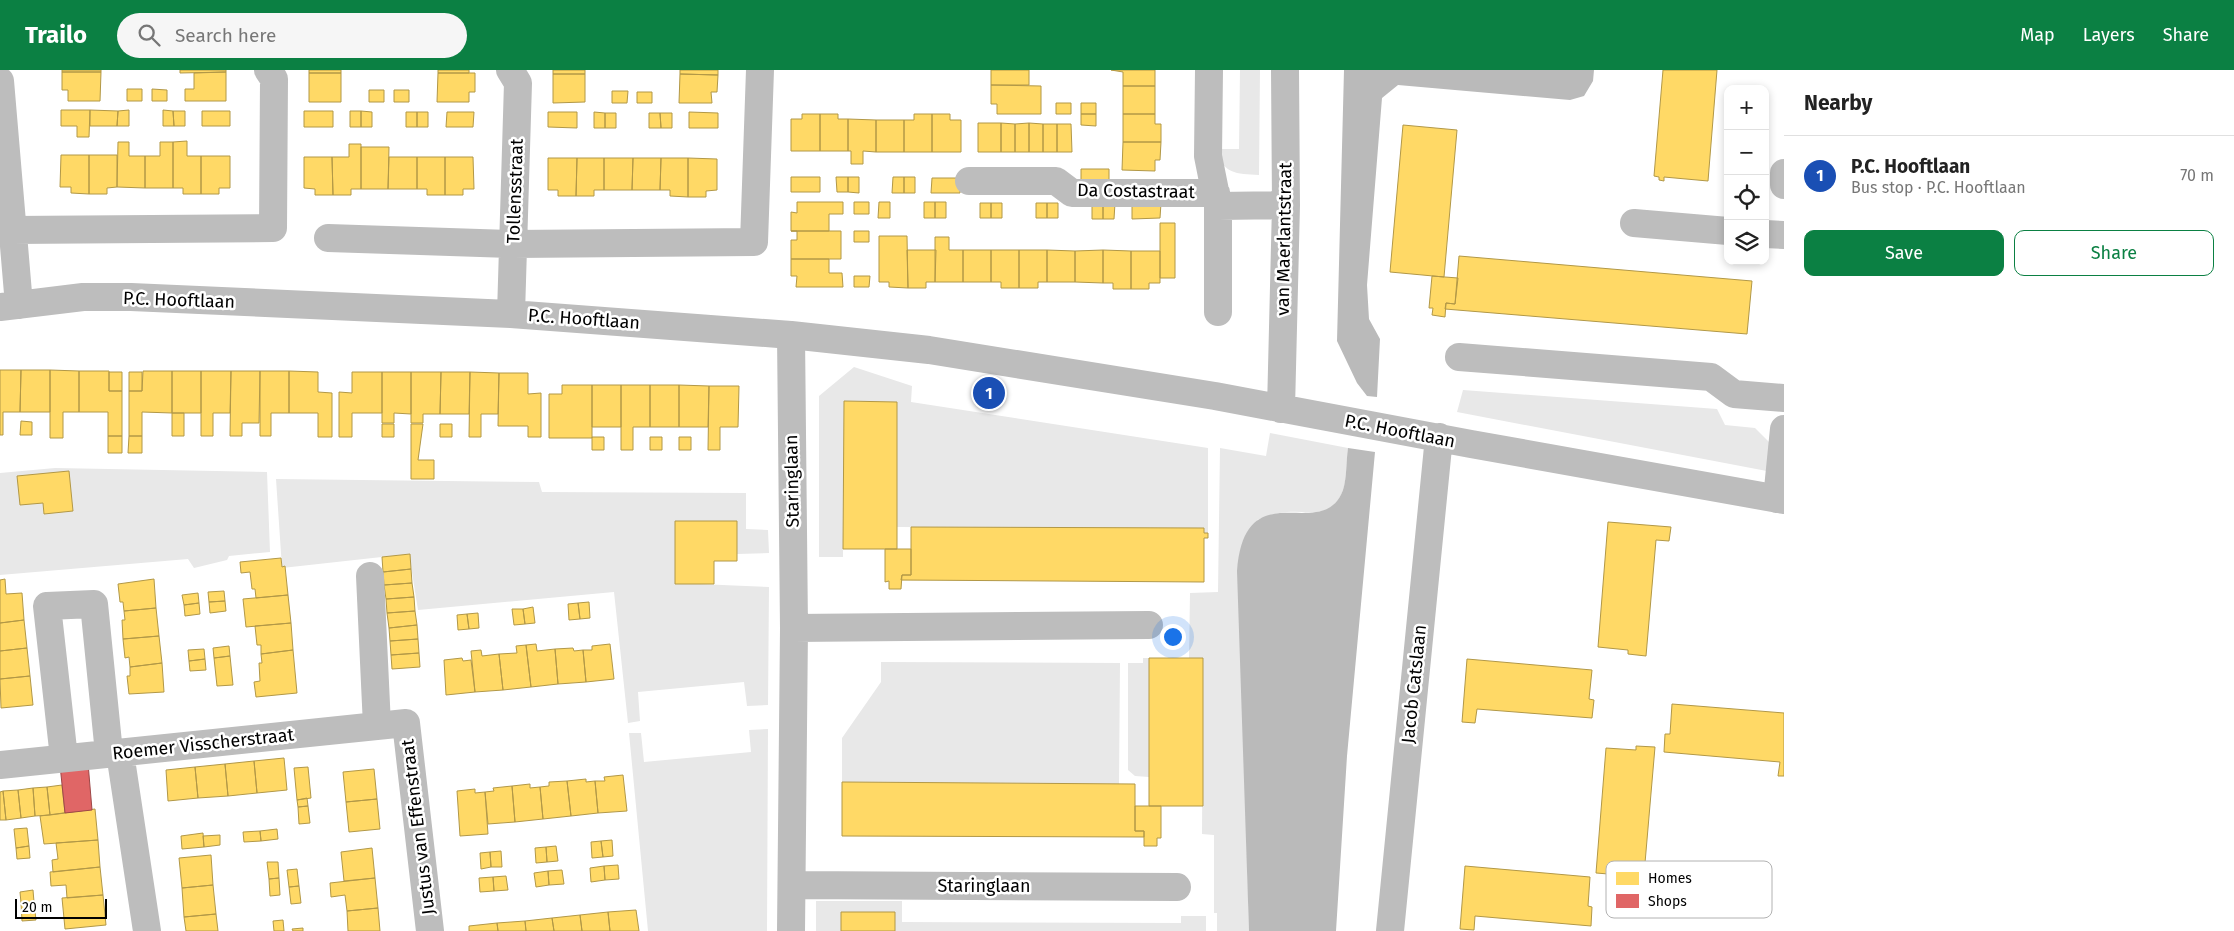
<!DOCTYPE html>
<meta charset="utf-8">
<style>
:root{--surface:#fff;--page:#f6f6f6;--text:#222;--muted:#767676;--line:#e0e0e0;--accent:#0b8043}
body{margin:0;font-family:"Fira Sans",sans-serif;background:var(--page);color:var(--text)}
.controls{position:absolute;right:15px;top:15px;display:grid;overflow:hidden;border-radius:10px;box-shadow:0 2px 8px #0003}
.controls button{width:45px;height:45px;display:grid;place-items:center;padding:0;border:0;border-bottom:1px solid var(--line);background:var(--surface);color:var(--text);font:25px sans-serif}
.scale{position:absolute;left:15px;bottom:12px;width:92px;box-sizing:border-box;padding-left:5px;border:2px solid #000;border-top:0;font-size:14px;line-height:18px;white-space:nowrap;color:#000;-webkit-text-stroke:4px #fff;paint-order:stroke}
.you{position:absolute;left:1172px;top:566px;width:18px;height:18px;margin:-12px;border:4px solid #fff;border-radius:50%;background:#1a73e8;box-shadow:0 0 0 8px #1a73e833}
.badge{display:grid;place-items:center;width:32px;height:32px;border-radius:50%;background:var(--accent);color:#fff;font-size:16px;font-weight:700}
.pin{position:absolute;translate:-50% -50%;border:2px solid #fff;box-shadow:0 1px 5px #0006}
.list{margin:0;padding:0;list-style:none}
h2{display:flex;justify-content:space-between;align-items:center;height:65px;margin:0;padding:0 20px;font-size:21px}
h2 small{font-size:16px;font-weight:400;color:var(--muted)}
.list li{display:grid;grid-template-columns:32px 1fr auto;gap:15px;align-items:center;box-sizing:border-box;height:80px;padding:0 20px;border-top:1px solid var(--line)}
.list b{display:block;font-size:19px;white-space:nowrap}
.list p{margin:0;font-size:16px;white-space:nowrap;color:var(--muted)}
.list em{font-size:16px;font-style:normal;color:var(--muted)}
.actions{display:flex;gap:10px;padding:15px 20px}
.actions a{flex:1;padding:11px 0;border:1px solid var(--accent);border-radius:10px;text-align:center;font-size:18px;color:var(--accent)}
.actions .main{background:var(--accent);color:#fff}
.icon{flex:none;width:28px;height:28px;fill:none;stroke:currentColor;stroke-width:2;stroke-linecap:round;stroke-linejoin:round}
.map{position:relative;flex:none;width:1784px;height:861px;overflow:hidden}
header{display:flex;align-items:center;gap:30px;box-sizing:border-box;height:70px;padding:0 25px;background:var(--accent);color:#fff}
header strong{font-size:24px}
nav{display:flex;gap:28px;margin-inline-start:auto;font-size:18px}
.search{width:350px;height:45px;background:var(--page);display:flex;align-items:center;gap:12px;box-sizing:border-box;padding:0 18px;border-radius:28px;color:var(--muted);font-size:19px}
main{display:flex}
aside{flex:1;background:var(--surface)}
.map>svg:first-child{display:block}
.green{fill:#e8e8e8}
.water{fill:#bababa}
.homes{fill:#ffd966;stroke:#b29847}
.shops{fill:#e06666;stroke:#9d4747}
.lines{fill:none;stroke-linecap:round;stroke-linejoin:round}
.minor{stroke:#bdbdbd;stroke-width:28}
.labels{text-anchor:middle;stroke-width:5;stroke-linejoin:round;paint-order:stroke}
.street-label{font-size:18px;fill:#000;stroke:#fff}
.key{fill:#fff;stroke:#b2b2b2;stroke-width:1}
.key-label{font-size:14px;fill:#000}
</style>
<header>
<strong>Trailo</strong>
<div class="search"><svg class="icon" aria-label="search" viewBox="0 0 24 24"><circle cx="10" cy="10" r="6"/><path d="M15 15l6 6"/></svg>Search here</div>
<nav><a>Map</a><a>Layers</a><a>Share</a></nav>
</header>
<main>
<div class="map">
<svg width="1784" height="861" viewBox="0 0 1784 861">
<rect width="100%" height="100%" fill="#fff"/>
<path class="green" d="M1240,0H1260L1259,105C1236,104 1223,104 1216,79H1239Z
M854,297L912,316L911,332L1208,378V463H1204V458L897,457V332L844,331L843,487H819V326Z
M1463,320L1717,339L1725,355L1755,358L1774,377L1772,402L1457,342Z
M1270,363L1348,378C1346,391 1347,408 1343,420C1332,450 1310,440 1287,442C1276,443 1267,446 1257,450L1244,676L1249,861H1217V843H1214V765L1202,764L1203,588H1189L1190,523L1218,522L1220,378L1266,386Z
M55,398L267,402L270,482L229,486L227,490L194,498L188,489L0,505V403Z
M276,409L539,412L542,422L746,423V459L768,460L769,483L737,484V451H675V513L769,517L768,635L747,636L744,612L638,622L640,651L628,653L614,522L418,540L409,484L282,498Z
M1143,588H1149V707L1135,706L1128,700V593H1143Z
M881,592L1120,593L1119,714L842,712V668L881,612Z
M768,659L767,861H648L629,663H641L644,692L751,682L749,660Z
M816,831H902V852L1181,853V846H1206V861H816Z"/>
<path class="water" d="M1344,0H1594L1593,11L1584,26L1570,30L1398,15L1382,28L1367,215L1369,249L1380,269L1377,327L1367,326L1357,313L1337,271Z
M1348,378L1375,382L1347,686L1336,861H1249L1237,501C1245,399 1323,475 1343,420C1347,407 1346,391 1348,378Z"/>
<path class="homes" d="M62,0H101V2H62Z
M180,0H226V2L180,3Z
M309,0H341V3H309Z
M438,0H469V3H438Z
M553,0H585V4H553Z
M680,0H718V5L680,4Z
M991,0H1029V15H991Z
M1111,0H1155V16H1123V2Z
M1663,0H1717L1708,111L1664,107V111L1659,110V107L1654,106Z
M62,2H101L100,31H68V20H62Z
M226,2V31H185V19H194V3Z
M309,3H341V32H309Z
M438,3H475V22H469V32H437Z
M553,4H585V32L553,33Z
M680,4L718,5L717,22H711L712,33H679Z
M991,15L1041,16V44H997V34H991Z
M1123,16H1155V44H1123Z
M127,19H142V31H127Z
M152,19L167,20V31H152Z
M369,20H384V32H369Z
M394,20H409V32H394Z
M612,21H628L627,33H612Z
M637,22H652V33H637Z
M1056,33H1071V44H1056Z
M1081,33H1096V44H1081Z
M61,40H90L89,67H77V56H61Z
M90,40L118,41L117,56H90Z
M129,40V56H117L118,41Z
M163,40L173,41L174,56H163Z
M173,41H185V56H174Z
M202,41H230V56H202Z
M304,41H333V57H304Z
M350,41H361V57H350Z
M361,41L372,42V57H361Z
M406,42H417V57H406Z
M417,42H428V57H417Z
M447,42H474L473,57H446Z
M548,42H577V58L548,57Z
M594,42L605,43V58H594Z
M689,42L718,43V58H689Z
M605,43H616V58H605Z
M649,43H660L661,58H649Z
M660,43H672V58H661Z
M802,44H820V81H791V49H802Z
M820,44H838V49H848V81H820Z
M914,44H932V82H904V50H914Z
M932,44H950V50H961V82H932Z
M1081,44H1096V56L1081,55Z
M1123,44H1155V54H1161V72H1123Z
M848,49L876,50V82L863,81V94H851V81H848Z
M876,50H904V82H876Z
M978,53H1001V82H978Z
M1001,53L1015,54V82H1001Z
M1029,53V82H1015V54Z
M1029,53L1043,54V82H1029Z
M1043,54H1057V82H1043Z
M1057,54H1071L1072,82H1057Z
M1403,55L1457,60L1444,207L1390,202Z
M187,71V86H201V124H183V118H173V72Z
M118,72H129V86H145V118L117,117Z
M160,72H173V118H145V86H160Z
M1123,72H1161L1160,90H1155V101L1122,100Z
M349,74H361V119H351V125H333L332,87H349Z
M361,77H389L388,119H361Z
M61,85H89V124L71,123V117H60Z
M89,85H117V117L107,118V124H89Z
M201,86H230V118H219V124H201Z
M304,87H332L333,125H315V119L304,118Z
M389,87H417V119H388Z
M417,87H445V125H427V119H417Z
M445,87H473L474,119H463V125H445Z
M548,88H577L576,126H558V120H548Z
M577,88H604V120H594V126H576Z
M604,88H633L632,120H604Z
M633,88H661L660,120H632Z
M661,88H688V127L670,126V120H660Z
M688,88L717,89V120L706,121V127H688Z
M1081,99H1109V115H1081Z
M791,107H820V122H791Z
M836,107H848V122H837Z
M848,107H859V123L848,122Z
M893,107H904V123H892Z
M904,107H915V123H904Z
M932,108H960V123H931Z
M797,132H843V144H829V161H791V142L797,143Z
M854,132H869V144H854Z
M879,132H890V148H878Z
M924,132H935V148H924Z
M935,132H946V148H935Z
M980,133H991V148H980Z
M991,133H1002V148H991Z
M1036,133H1047V148H1036Z
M1047,133H1058V148H1047Z
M1092,133H1103V149H1092Z
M1103,133H1115L1114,149H1103Z
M1132,133H1161L1160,148L1132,149Z
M1160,153H1175V208H1160Z
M791,161H841V189H791V170H797V161Z
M854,161H869V172H854Z
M879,166H907L908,218L889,217V212H879Z
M935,167H949V180H963V212H935Z
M907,180H936L935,212H926V218H908Z
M963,180H991V212H963Z
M991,180H1019V218H1001V212H991Z
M1019,180H1047V212H1038V218H1019Z
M1047,180L1075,181V212H1047Z
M1103,180V213L1075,212V181Z
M1103,180L1131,181V219H1113V213H1103Z
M1131,181H1160V213H1149V219H1131Z
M1459,186L1752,211L1747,264L1445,239L1446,233L1455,234Z
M791,189H829V203H842L843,217H796L797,206H791Z
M854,206H870L869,217H854Z
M1432,206L1458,208L1455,234L1446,233L1445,247L1432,245L1433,238H1429Z
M0,300H21L20,342H3V365H0Z
M21,300H50V342H20Z
M50,300L79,301V342H63V368H50Z
M79,301H109V321H122V366H108V342H79Z
M143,301H172V343L142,342V366H129V321H142Z
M172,301H201V343H172Z
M201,301H231L230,343H213V366H201Z
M231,301H260L259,353H242V366H230Z
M260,301H289V343H271V366H260Z
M289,301L318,302V322L332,323V367H318V343H289Z
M109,302H122V321H109Z
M129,302H142V321H129Z
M352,302H382V343H352V367H339V322L352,323Z
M382,302H411V344L394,343V353H382Z
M411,302H441L440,344H423V353H411Z
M441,302H470L469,344H440Z
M470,302L499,303L498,344H481V367H469Z
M499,303H528V324L541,323V367H528V356H498Z
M562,315H592V368H549V324H562Z
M592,315H621V357H592Z
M621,315H650V357H633V380H621Z
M650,315H679V357H650Z
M679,315L709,316L708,357H679Z
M709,316H739L738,357H720V380H708Z
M844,331L897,332V479H843Z
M172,343H184V366H172Z
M21,351L32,352V365H20Z
M382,354H394V367H382Z
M411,354H423L418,390H434V409H411Z
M440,354H452V367H440Z
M108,366H122V383H108Z
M129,366H142V383H128Z
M592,367H604V380H592Z
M650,367H662V380H650Z
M679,367H691V380H679Z
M69,401L73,441L44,444L43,433L20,435L17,406Z
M675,451H737V491H714V514H675Z
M1608,452L1671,457L1669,471L1656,470L1646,586L1628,584V580L1598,577Z
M911,457L1204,458V463H1208V468H1204V512L901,510L902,505H911Z
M885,479H911V505H902L901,519H889V511L885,512Z
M410,484L411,499L383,502L382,487Z
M281,488L282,497L285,496L288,525L256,528L255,519H252L250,502L241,503L240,492Z
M411,499L412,513L384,515L383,502Z
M5,509L6,524L22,523L24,550L0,553V510Z
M154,509L156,538L124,541L123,532H120L118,514Z
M412,513L414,527L386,529L384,515Z
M224,521L225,531L209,532L208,522Z
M198,523L199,533L184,535L182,525Z
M288,525L291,553L246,557L243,529Z
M414,527L415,541L387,543L386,529Z
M225,531L226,541L210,543L209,532Z
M589,532L590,548L580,549L578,533Z
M199,533L200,544L185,546L184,535Z
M578,533L580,549L569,550L568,534Z
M533,537L535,553L525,554L523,539Z
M156,538L159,566L123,569L122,550H125L124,541Z
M512,539H523L525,554L514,555Z
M415,541L417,555L389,558L387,543Z
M478,543L479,558L469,559L467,544Z
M467,544L469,559L458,560L457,545Z
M24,550L27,578L0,581V553Z
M291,553L293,580L261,584V575H257L255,556Z
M417,555L418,569L390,571L389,558Z
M159,566L162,593L130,597L129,587L125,588L123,569Z
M418,569L419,583L391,585L390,571Z
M536,574L537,581L555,579L558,614L531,617L526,575Z
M610,574L614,609L586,612L583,580H592V576Z
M526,575L531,617L503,620L499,584L517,583L516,576Z
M229,576L230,586L214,588L213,578Z
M27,578L30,606L0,609V581Z
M573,578L574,581L583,580L586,612L558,614L555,579Z
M204,579L205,589L189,591L188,580Z
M293,580L297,623L256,627L254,612L260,611L259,593H262L261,584Z
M481,580L482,586L499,584L503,620L475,622L471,581Z
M419,583L420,597L392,599L391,585Z
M230,586L233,615L217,616L214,588Z
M462,588L463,591L471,590L475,622L446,625L444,590Z
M1149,588H1203V736H1149Z
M205,589L206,600L190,601L189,591Z
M1467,589L1592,600L1589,629L1594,630L1592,648L1477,639L1475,653L1462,652Z
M162,593L164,622L129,624L127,606H130V597Z
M30,606L33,635L1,638L0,609Z
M1672,634L1784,643V706H1778L1780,692L1664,682L1665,664H1670Z
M1636,676L1655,677L1645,793L1659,795L1658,808L1596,803L1606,678L1636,680Z
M284,688L287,720L257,723L254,691Z
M254,691L257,723L228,726L225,694Z
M225,694L228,726L198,728L195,697Z
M195,697L198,728L168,731L166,700Z
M308,697L311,728L297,730L294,698Z
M374,699L377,729L346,732L343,702Z
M623,705L627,741L598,743L595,711H605L604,707Z
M586,709V712L595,711L598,743L571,746L567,711Z
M567,711L571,746L543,749L540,717L549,716V712Z
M842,712L1135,714V761H1144V767L842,766Z
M530,714V718L540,717L543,749L515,752L512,716Z
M62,715L65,743L50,745L47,717Z
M512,716L515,752L488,754L485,722L494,721L493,718Z
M47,717L50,745L35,746L33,718Z
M33,718L35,746L21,748L18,720Z
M475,719V723L485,722L488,764L460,766L457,721Z
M18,720L21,748L6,750L3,721Z
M3,721L6,750H0V722Z
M307,728L308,736L298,737L297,730Z
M377,729L380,759L349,762L346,732Z
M308,736L310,753L299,754L298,737Z
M1135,736H1161V768H1157V776H1144V761H1135Z
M95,739L98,770L44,774L40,746Z
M27,758L29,776L16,778L14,759Z
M277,759L278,769L261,771L260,761Z
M260,761L261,771L244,772L243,762Z
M203,763L204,777L182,779L181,766Z
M220,765V775L204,777L203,766Z
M98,770L100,797L53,802L52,790L58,789L56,773Z
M612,770L613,786L603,787L601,771Z
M601,771L603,787L592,788L591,772Z
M29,776L30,788L17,789L16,778Z
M556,776L558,791L547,792L546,777Z
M546,777L547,792L536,793L535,778Z
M372,778L375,808L344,811L341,782Z
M501,781L502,797H491L490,782Z
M490,782L491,797L481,799L480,783Z
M211,785L213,815L182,818L179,788Z
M267,792H278L279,808L269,809Z
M618,795L619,809L605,810L604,796Z
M604,796L605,810L591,812L590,798Z
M1465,796L1590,807L1588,836L1592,837L1591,856L1475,846L1474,860L1460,859Z
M100,797L103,825L67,828L66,815L51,816L50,802Z
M297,799L299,816L289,817L287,800Z
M562,800L564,814L549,815L548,801Z
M548,801L549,815L536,817L534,803Z
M506,806L508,820L494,821L493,807Z
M493,807L494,821L480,822L479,808Z
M279,808L280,825L270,826L269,809Z
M375,808L378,838L347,841L345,825L331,827L330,813Z
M213,815L216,844L184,847L182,818Z
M299,816L301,833L291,834L289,817Z
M33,820L34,832L21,833L20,822Z
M103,825L106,855L65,859L62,828Z
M34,832L36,850L22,851L21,833Z
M378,838L380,861H348L347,841Z
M636,840L639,861H610L608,842Z
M608,842L610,861H582L580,845Z
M841,842H895V861H841Z
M216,844L218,861H186L184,847Z
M580,845L582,861H554L552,848Z
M552,848L554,861H526L525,851Z
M283,850L284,861H274L273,851Z
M525,851L526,861H498L497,853Z
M497,853L498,861H469V856Z
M303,858V861H293L292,859Z"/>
<path class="shops" d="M88,693L92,740L65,743L60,695Z"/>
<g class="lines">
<path class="minor" d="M510,0L518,13L511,244
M1209,0L1208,86L1218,136V242
M0,11L19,235
M1784,103V115
M969,111H1056L1072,123H1216
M1218,136L1286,135
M1634,153L1728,161
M12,160L273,158L274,9L268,0
M1765,164L1784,165
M328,168L513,174L754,172L760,0
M0,237L83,227H131L511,244L791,265L929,280L1215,326L1471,374L1784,430
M791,265L794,558L791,861
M1459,287L1711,307L1734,324L1784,328
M1281,339L1286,135L1285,0
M1777,429L1784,359
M370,506L377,656
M794,558L1149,555
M120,683L147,861
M64,688L47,536L94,534L109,683
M0,695L406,653L430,861
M792,815L1177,817
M1390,861L1439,367"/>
</g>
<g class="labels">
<g class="street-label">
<text transform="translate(515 121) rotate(-88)" y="6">Tollensstraat</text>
<text transform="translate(1136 121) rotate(1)" y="6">Da Costastraat</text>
<text transform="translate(1284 169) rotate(-89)" y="6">van Maerlantstraat</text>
<text transform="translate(179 230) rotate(2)" y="6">P.C. Hooftlaan</text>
<text transform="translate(584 249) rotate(4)" y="6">P.C. Hooftlaan</text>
<text transform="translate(1400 361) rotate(11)" y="6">P.C. Hooftlaan</text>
<text transform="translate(792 411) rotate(-91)" y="6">Staringlaan</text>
<text transform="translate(1414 614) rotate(-84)" y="6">Jacob Catslaan</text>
<text transform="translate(203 674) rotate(-6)" y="6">Roemer Visscherstraat</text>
<text transform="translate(418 757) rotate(-97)" y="6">Justus van Effenstraat</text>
<text x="984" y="822">Staringlaan</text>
</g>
</g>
<rect x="1606" y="791" width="166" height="57" rx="8" class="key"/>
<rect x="1616" y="802" width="23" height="13" fill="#ffd966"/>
<rect x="1616" y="824" width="23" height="14" fill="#e06666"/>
<g class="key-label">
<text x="1648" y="813">Homes</text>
<text x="1648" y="836">Shops</text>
</g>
</svg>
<div class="controls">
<button>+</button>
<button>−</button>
<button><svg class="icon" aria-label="locate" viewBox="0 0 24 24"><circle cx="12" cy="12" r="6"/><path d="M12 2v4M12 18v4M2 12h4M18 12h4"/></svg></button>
<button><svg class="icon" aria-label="layers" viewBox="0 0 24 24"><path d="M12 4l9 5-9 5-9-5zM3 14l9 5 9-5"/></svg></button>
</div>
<div class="scale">20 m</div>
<div class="you"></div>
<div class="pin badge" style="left:989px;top:323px;background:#1a4fb4">1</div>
</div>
<aside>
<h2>Nearby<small></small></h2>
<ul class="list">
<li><span class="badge" style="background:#1a4fb4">1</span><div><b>P.C. Hooftlaan</b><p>Bus stop · P.C. Hooftlaan</p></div><em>70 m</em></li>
</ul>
<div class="actions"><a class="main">Save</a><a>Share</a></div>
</aside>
</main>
